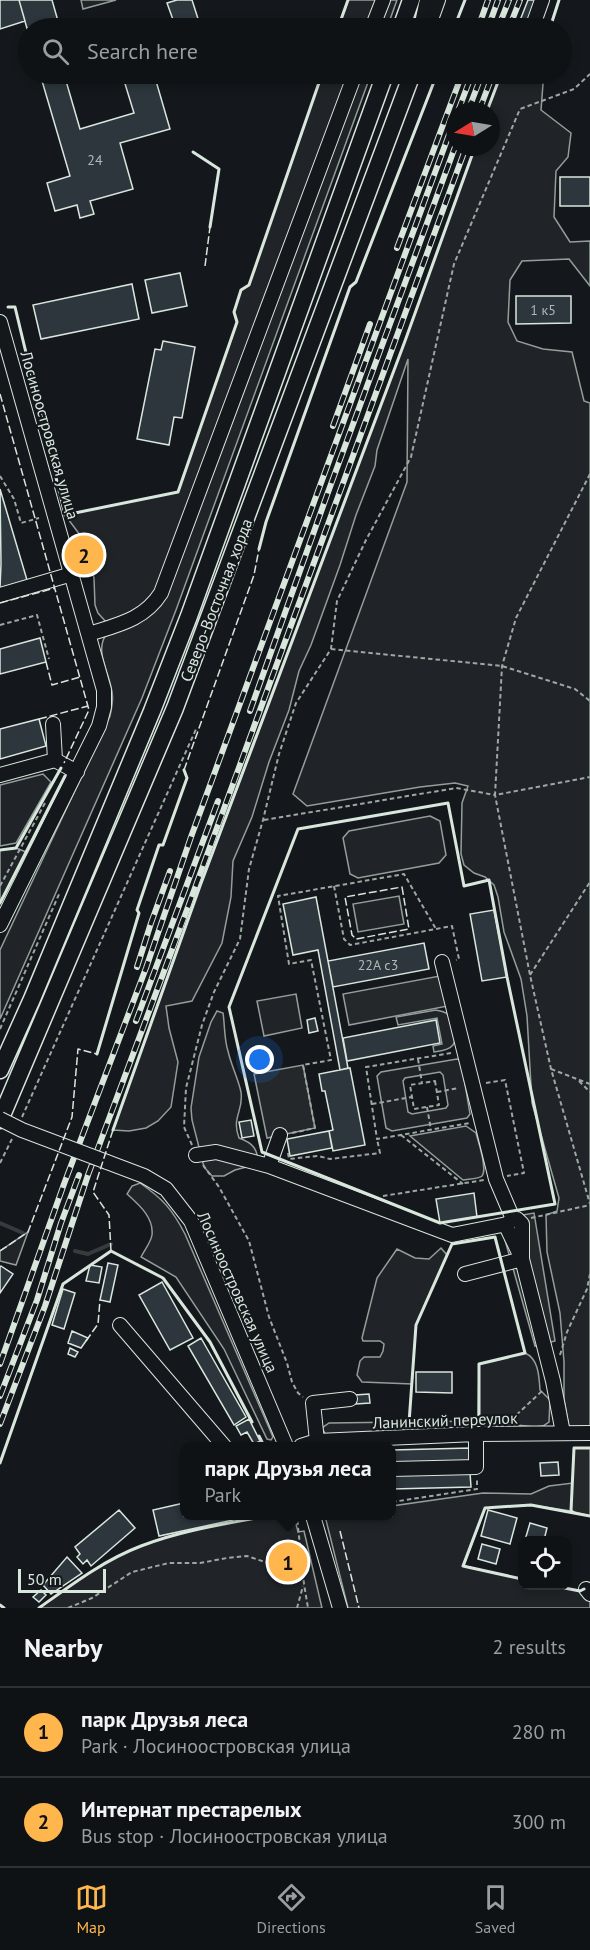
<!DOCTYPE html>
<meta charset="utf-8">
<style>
:root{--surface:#0f1215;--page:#181b1e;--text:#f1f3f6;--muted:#9b9ea0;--line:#2f3234;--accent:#ffb74d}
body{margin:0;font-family:"PT Sans",sans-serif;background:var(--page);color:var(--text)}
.controls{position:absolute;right:18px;bottom:18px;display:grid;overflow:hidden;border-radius:12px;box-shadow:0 3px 9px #0003}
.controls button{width:54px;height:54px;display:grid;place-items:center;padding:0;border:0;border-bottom:2px solid var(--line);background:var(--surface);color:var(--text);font:30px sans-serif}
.compass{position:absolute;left:446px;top:102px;width:54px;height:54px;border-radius:50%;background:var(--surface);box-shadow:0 3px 9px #0003;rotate:259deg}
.scale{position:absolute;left:18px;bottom:15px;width:88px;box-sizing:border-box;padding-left:6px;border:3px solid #d8e6dc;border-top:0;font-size:16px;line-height:21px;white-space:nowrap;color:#d8e6dc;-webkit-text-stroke:4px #14181c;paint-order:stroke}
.you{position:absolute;left:260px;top:1060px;width:21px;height:21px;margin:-15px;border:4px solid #fff;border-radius:50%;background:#1a73e8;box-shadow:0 0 0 9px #1a73e833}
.badge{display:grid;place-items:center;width:39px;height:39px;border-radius:50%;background:var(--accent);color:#111;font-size:20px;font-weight:700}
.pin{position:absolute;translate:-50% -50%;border:3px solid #fff;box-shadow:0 2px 6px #0006}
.popup{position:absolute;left:180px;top:1442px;width:216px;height:78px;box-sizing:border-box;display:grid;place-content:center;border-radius:12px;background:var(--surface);filter:drop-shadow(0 2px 4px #0005);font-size:20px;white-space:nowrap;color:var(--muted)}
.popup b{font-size:22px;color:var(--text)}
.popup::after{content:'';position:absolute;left:50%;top:100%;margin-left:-12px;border:12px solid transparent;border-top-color:var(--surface)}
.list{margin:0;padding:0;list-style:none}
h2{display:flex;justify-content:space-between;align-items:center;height:78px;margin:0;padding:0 24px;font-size:26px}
h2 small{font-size:20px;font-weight:400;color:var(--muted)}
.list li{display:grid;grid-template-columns:39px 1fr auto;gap:18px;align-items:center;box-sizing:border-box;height:90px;padding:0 24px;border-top:2px solid var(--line)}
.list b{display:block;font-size:22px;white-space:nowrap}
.list p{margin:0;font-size:20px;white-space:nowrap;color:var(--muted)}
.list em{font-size:20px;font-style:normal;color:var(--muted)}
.icon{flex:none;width:33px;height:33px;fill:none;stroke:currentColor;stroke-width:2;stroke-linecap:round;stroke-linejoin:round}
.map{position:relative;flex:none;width:590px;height:1608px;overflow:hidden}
.search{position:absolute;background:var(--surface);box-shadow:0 3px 9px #0003;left:18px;right:18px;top:18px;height:66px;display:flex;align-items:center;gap:15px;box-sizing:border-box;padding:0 21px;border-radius:33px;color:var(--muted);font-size:22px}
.sheet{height:258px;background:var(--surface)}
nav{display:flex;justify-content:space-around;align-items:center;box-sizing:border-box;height:84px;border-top:2px solid var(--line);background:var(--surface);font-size:16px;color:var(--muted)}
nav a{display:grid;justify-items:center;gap:3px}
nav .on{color:var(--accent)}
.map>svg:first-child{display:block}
.green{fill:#202428;stroke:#939e99;stroke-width:1.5;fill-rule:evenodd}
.parking{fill:#24282b;stroke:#939e99;stroke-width:1.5}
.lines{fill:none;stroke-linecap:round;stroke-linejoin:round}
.stream{stroke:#363b3e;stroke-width:4}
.building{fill:#2c363c;stroke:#d8e6dc;stroke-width:1.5}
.minor-casing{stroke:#d8e6dc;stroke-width:16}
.major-casing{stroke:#d8e6dc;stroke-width:19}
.path{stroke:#9da8a2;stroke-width:2;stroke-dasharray:4.5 3;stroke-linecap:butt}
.minor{stroke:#14181c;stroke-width:14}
.major{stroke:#14181c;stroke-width:16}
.rail-casing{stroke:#d8e6dc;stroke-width:6}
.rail{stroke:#14181c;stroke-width:4;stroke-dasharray:11;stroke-linecap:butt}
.minor-bridge-casing{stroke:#d8e6dc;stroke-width:16;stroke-linecap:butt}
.minor-bridge{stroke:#14181c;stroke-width:14}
.fence{stroke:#d8e6dc;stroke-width:1.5;stroke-dasharray:8 3;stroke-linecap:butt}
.wall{stroke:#d8e6dc;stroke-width:3}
.labels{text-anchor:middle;stroke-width:4.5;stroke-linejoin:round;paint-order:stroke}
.number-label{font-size:14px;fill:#adbab4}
.street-label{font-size:16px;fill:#d8e6dc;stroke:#14181c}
</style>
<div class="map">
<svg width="590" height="1608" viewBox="0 0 590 1608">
<rect width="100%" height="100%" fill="#14181c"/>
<path class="green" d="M81,0H116L83,9Z
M348,0H376L366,28H338Z
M386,0H397L387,28H375Z
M322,74H350L158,592L138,613L106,622L98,613L95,605L94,578L84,535H80L65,515L178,492L237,323L234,312L241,290L249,285Z
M359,74H371L176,610L142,698L0,1019V950L110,716C112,706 114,697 111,687C108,671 95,650 106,635L151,612Z
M501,74H539L543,84L541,110L571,133L568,157L556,171L554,217L570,242L590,241V286L569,259L522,261L510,280L508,322L517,341L543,349L572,352L584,401L590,403V1428H569L564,1399V1362L560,1313L547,1252L546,1215L557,1211L559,1198L532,1103L527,1016L521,979L504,932L498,897L494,885L485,877L474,873L464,865L461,854L462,803L468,786L455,783L420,787L307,806L293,794L407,482L408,359L377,450L375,466L356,515L340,565L311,645L299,671L289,710L269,762L252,817L233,861L231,897L222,943L192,1001L166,1006L169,1028L178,1062L171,1107L158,1121L146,1128L129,1131L113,1130L200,886L405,341L475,147H491V111H487Z
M43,774L51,782L16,843L0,846V785Z
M430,816L440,821L446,855L439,863L358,878L350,874L343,838L349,831Z
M16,848L26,852L0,903V850Z
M399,896L404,924L358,932L353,904Z
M296,994L302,1028L264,1036L257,1001Z
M436,1010C439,1011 442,1011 446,1013C453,1018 459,1037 453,1045C448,1051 440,1051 434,1052L433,1046L442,1044L437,1018L398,1025L396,1017Z
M217,1011L223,1013C225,1026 224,1039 228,1051C231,1065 238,1078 241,1092C244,1111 231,1117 239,1138C253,1143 258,1149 258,1164L235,1170L224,1176H212L204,1167L192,1120L191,1108L199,1057L211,1022Z
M457,1059L461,1060L470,1114L467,1118L392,1131L386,1128L377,1076L381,1072ZM440,1072L443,1075L448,1105L446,1108L412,1114L408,1112L403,1081L405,1078Z
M466,1126L476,1133C478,1141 488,1169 482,1176C479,1179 468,1179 463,1180L410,1136Z
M140,1183C163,1199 172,1209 185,1234L273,1437L271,1440L267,1439L224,1349L176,1277L141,1257C144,1251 151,1242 152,1235C154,1217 138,1204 127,1194L132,1186Z
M28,1232L16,1265L0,1261V1251Z
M441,1248L447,1255L416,1325L412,1384L362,1382L357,1375L360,1361L364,1357H380L383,1351L384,1344L380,1341H363L362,1338L377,1278L397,1249L415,1258L429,1259Z
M525,1353C539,1359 539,1377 540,1390L550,1400L549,1422L543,1426L535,1427L507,1424L472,1430L326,1435L322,1428L329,1423L478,1421L479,1364Z
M573,1483L571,1511L531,1505L485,1508L464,1566L522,1579V1586H554L580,1591L590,1587V1608H348L326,1520V1516H392V1506L483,1493L531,1494L549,1486Z
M267,1516H294L298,1532L304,1531L322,1608H39C71,1585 104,1560 141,1546C182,1530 225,1524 267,1516Z"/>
<path class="parking" d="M445,975L453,1005L349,1025L343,994Z
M303,1065L315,1128L267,1138L254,1074Z
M534,1213L555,1341L535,1346L499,1219Z
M574,1448H590V1516L571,1511Z"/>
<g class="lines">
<path class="stream" d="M0,1223L23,1233
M75,1251L88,1254L111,1244"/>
</g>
<path class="building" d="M0,0H19L25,21L0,29Z
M19,0H52L60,28H28V32Z
M177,0H192L201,28H176L167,3Z
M528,0H541L531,28H517Z
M140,24L141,28H123Z
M40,74H64L80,129L134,113L122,74H154L170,129L120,143L133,189L90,201L94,214L80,218L77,205L55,211L47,183L70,176Z
M191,74H211L193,80Z
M560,177H590V206H560Z
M180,273L187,306L152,313L145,280Z
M132,284L139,319L41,339L33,305Z
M516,296H571V323L516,324Z
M163,341L195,347L182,418L174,417L169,445L137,439L155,349L161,350Z
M0,489L27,580L0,588L1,564Z
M40,638L46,662L0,674V649Z
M39,719L46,746L0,759V729Z
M316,897L348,1068L340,1070L318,950L293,955L283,904Z
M494,910L507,977L482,981L470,914Z
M424,943L429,969L333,987L328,961Z
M315,1018L318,1031L309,1033L307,1020Z
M436,1020L440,1043L347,1061L343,1038Z
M350,1068L365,1145L333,1151L329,1131L333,1130L325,1091H322L319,1074Z
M251,1120L254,1136L242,1138L239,1122Z
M329,1131L332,1148L290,1156L287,1139Z
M474,1193L477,1217L440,1223L436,1199Z
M108,1263L118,1265L110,1302L100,1300Z
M90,1265L102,1267L99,1283L86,1281Z
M1,1266L13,1274L0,1293V1267Z
M162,1282L193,1338L170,1350L139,1295Z
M63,1289L75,1293L64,1329L52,1325Z
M72,1331L88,1338L81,1348L68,1343Z
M201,1338L246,1417L234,1425L188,1346Z
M70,1348L78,1352L75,1357L68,1354Z
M416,1372H452V1393L416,1392Z
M369,1394L370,1403L356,1404L355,1395Z
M249,1419L260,1441L254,1444L247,1432L241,1435L236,1426Z
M470,1448V1462L392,1463V1450Z
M558,1462L559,1475L541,1476L540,1463Z
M470,1473L471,1487L392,1489V1475Z
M184,1503V1516H232L233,1520L159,1536L153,1510Z
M119,1510L135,1528L91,1566L87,1560L83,1564L77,1557L80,1554L75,1547Z
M488,1510L517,1518L510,1544L481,1536Z
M530,1523L547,1528L544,1540H525Z
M482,1544L500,1549L496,1564L478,1559Z
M67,1557L82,1573L51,1594L43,1585Z
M41,1590L46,1595L39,1602L33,1597Z"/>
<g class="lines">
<defs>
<path id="minor" d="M372,28L383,0
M428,28L438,0
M532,28L542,0
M0,322L104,690V707L99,726L0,925
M0,595L72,574
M89,634C117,625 144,620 161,593L355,74
M53,724L55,760
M0,775L55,760L77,772
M442,962L496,1179L513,1219
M280,1135L269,1166L452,1235L507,1224
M196,1155L216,1152L269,1166
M107,1162L144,1176L166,1189L191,1221L286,1446
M522,1259V1224L517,1219H513L507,1224V1228L522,1259L553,1381L563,1433
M465,1274L522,1259
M120,1325L224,1446
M317,1441L313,1403L350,1399
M301,1446L317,1441L476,1434L590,1433
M392,1469L476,1467V1434
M313,1516L340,1608
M586,1589L590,1594"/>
<path id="major" d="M401,28L411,0
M422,28L428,0
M0,1070L32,999L152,711L189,616L385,74
M0,1120L175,708L412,74"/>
</defs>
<use href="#minor" class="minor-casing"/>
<use href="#major" class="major-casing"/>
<path class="path" d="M590,474L516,618L502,666L495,795L590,777
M0,476L14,499L21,523L39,518
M0,625L37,615L49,659
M331,649L502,666L575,689L590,701
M264,820L456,788L495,795L530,975L551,1069L590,1204
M0,886L45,803
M334,886L344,939L350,945L452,926L459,959L456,960
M530,975L590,882
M0,1029L60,892
M451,1053L366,1067L377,1139L470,1123
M418,1059L422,1083
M551,1069L590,1084
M435,1081L439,1105L414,1109L410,1085Z
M579,1081L590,1092
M486,1083L505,1080L524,1173L507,1176
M437,1092L459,1088
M372,1104L412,1097
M427,1107L431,1130
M22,1117L197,727
M292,1133L315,1128L303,1065L331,1060L311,960L289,964L278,896L404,874L436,929
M401,1135L463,1184
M192,1145L184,1127L186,1088L202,1025L214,992L240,939L249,869L263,820L279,754L296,703L331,649L337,601L366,540L411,457L454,264L520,109L574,89L590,74
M288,1153L289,1159L318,1156L330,1159L380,1153L377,1139
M0,1163L12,1139
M203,1165L219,1187L249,1241L269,1317L287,1363L292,1382L298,1393L303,1397
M383,1196L484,1180
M531,1218L590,1205
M560,1355L567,1332L587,1289L590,1274
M511,1420L542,1391
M392,1502L477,1489V1479
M301,1516L297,1517L304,1584L308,1608
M68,1608L92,1598L132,1572L169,1563H200L227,1558L247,1556L271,1564L286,1561L301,1550
M297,1608L303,1586"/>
<use href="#minor" class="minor"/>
<use href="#major" class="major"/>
<defs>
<path id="rail" d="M478,28L488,0
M488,28L498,0
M498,28L509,0
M509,28L520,0
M458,111L472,74
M468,111L482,74
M479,111L493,74
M397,248L462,74
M333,426L370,324
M250,711L327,495L455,147
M137,967L151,923L170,871
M136,1021L218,801
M0,1364L64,1184L146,968L191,837L455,118
M0,1396L37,1300L61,1223L79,1175
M0,1424L45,1306L88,1175L188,907L466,147"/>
</defs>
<use href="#rail" class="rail-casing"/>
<use href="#rail" class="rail"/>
<defs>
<path id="minor-bridge" d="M0,1119L22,1130L107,1162"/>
</defs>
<use href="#minor-bridge" class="minor-bridge-casing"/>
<use href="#minor-bridge" class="minor-bridge"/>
<path class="fence" d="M205,266L210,227
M0,394L89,710L64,763
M0,603L55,588
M46,662L52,685L80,677
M39,719L88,706
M184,770L254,575L259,549
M402,887L409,929L356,939L352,935L345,897Z
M0,1251L28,1232L72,1117L78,1049L97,1054
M111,1251L109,1215L93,1192L113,1130
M86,1341L98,1324L100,1300
M340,1531L359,1608"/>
<path class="wall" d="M338,28L348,0
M454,28L465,0
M550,28L559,0
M487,111L501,74
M193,152L219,169L210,227
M8,307H15L65,515L178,492L237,322L234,312L241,290L249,285L322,74
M259,549L266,522L350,287L356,282L437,74
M448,803L464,886L489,880L507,977L555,1204L440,1223L262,1152L229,1007L298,829Z
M0,850L16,848L61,768
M0,903L65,776
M97,1054L139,913L137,910L159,845H163L187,778L184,770
M113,1130L200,886L405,341L475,147
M409,1423L416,1325L452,1244L495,1237L525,1353L479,1364V1421
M259,1436L264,1446
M0,1463L63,1284L111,1251L163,1278L210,1342L252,1422
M573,1512L571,1511L574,1448H590
M522,1579L463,1566L485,1508L531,1505L590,1516
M554,1586L580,1591L584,1589
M0,1605L4,1608
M39,1608C71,1585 104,1560 141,1546C182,1530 225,1524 267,1516"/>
</g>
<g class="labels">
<g class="number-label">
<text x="95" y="165">24</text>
<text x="543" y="315">1 к5</text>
<text x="378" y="970">22А с3</text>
</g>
<g class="street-label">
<text transform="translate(50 435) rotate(74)" y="6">Лосиноостровская улица</text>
<text transform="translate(216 600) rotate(-69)" y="6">Северо-Восточная хорда</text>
<text transform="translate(238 1292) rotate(66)" y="6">Лосиноостровская улица</text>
<text transform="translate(445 1420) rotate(-2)" y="6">Ланинский переулок</text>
</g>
</g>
</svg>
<div class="controls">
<button><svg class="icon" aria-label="locate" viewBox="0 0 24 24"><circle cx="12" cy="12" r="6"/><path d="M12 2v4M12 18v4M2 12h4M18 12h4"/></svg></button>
</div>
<svg class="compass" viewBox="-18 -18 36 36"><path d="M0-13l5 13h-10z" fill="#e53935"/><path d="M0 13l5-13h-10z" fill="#9b9ea0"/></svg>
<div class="scale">50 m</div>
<div class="you"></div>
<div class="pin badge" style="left:288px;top:1562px">1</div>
<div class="popup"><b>парк Друзья леса</b>Park</div>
<div class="pin badge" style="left:84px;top:555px">2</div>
<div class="search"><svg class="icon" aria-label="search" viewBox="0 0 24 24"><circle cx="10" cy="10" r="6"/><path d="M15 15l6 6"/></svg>Search here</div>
</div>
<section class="sheet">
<h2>Nearby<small>2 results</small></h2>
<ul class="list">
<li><span class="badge">1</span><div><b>парк Друзья леса</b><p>Park · Лосиноостровская улица</p></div><em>280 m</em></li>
<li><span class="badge">2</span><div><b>Интернат престарелых</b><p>Bus stop · Лосиноостровская улица</p></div><em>300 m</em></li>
</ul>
</section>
<nav>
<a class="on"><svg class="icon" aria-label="map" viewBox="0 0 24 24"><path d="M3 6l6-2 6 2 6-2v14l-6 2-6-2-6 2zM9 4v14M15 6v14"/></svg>Map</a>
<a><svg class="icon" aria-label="directions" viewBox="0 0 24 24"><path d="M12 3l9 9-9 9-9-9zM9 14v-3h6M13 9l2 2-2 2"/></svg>Directions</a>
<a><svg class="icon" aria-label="saved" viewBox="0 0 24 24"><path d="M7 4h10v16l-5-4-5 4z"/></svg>Saved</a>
</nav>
